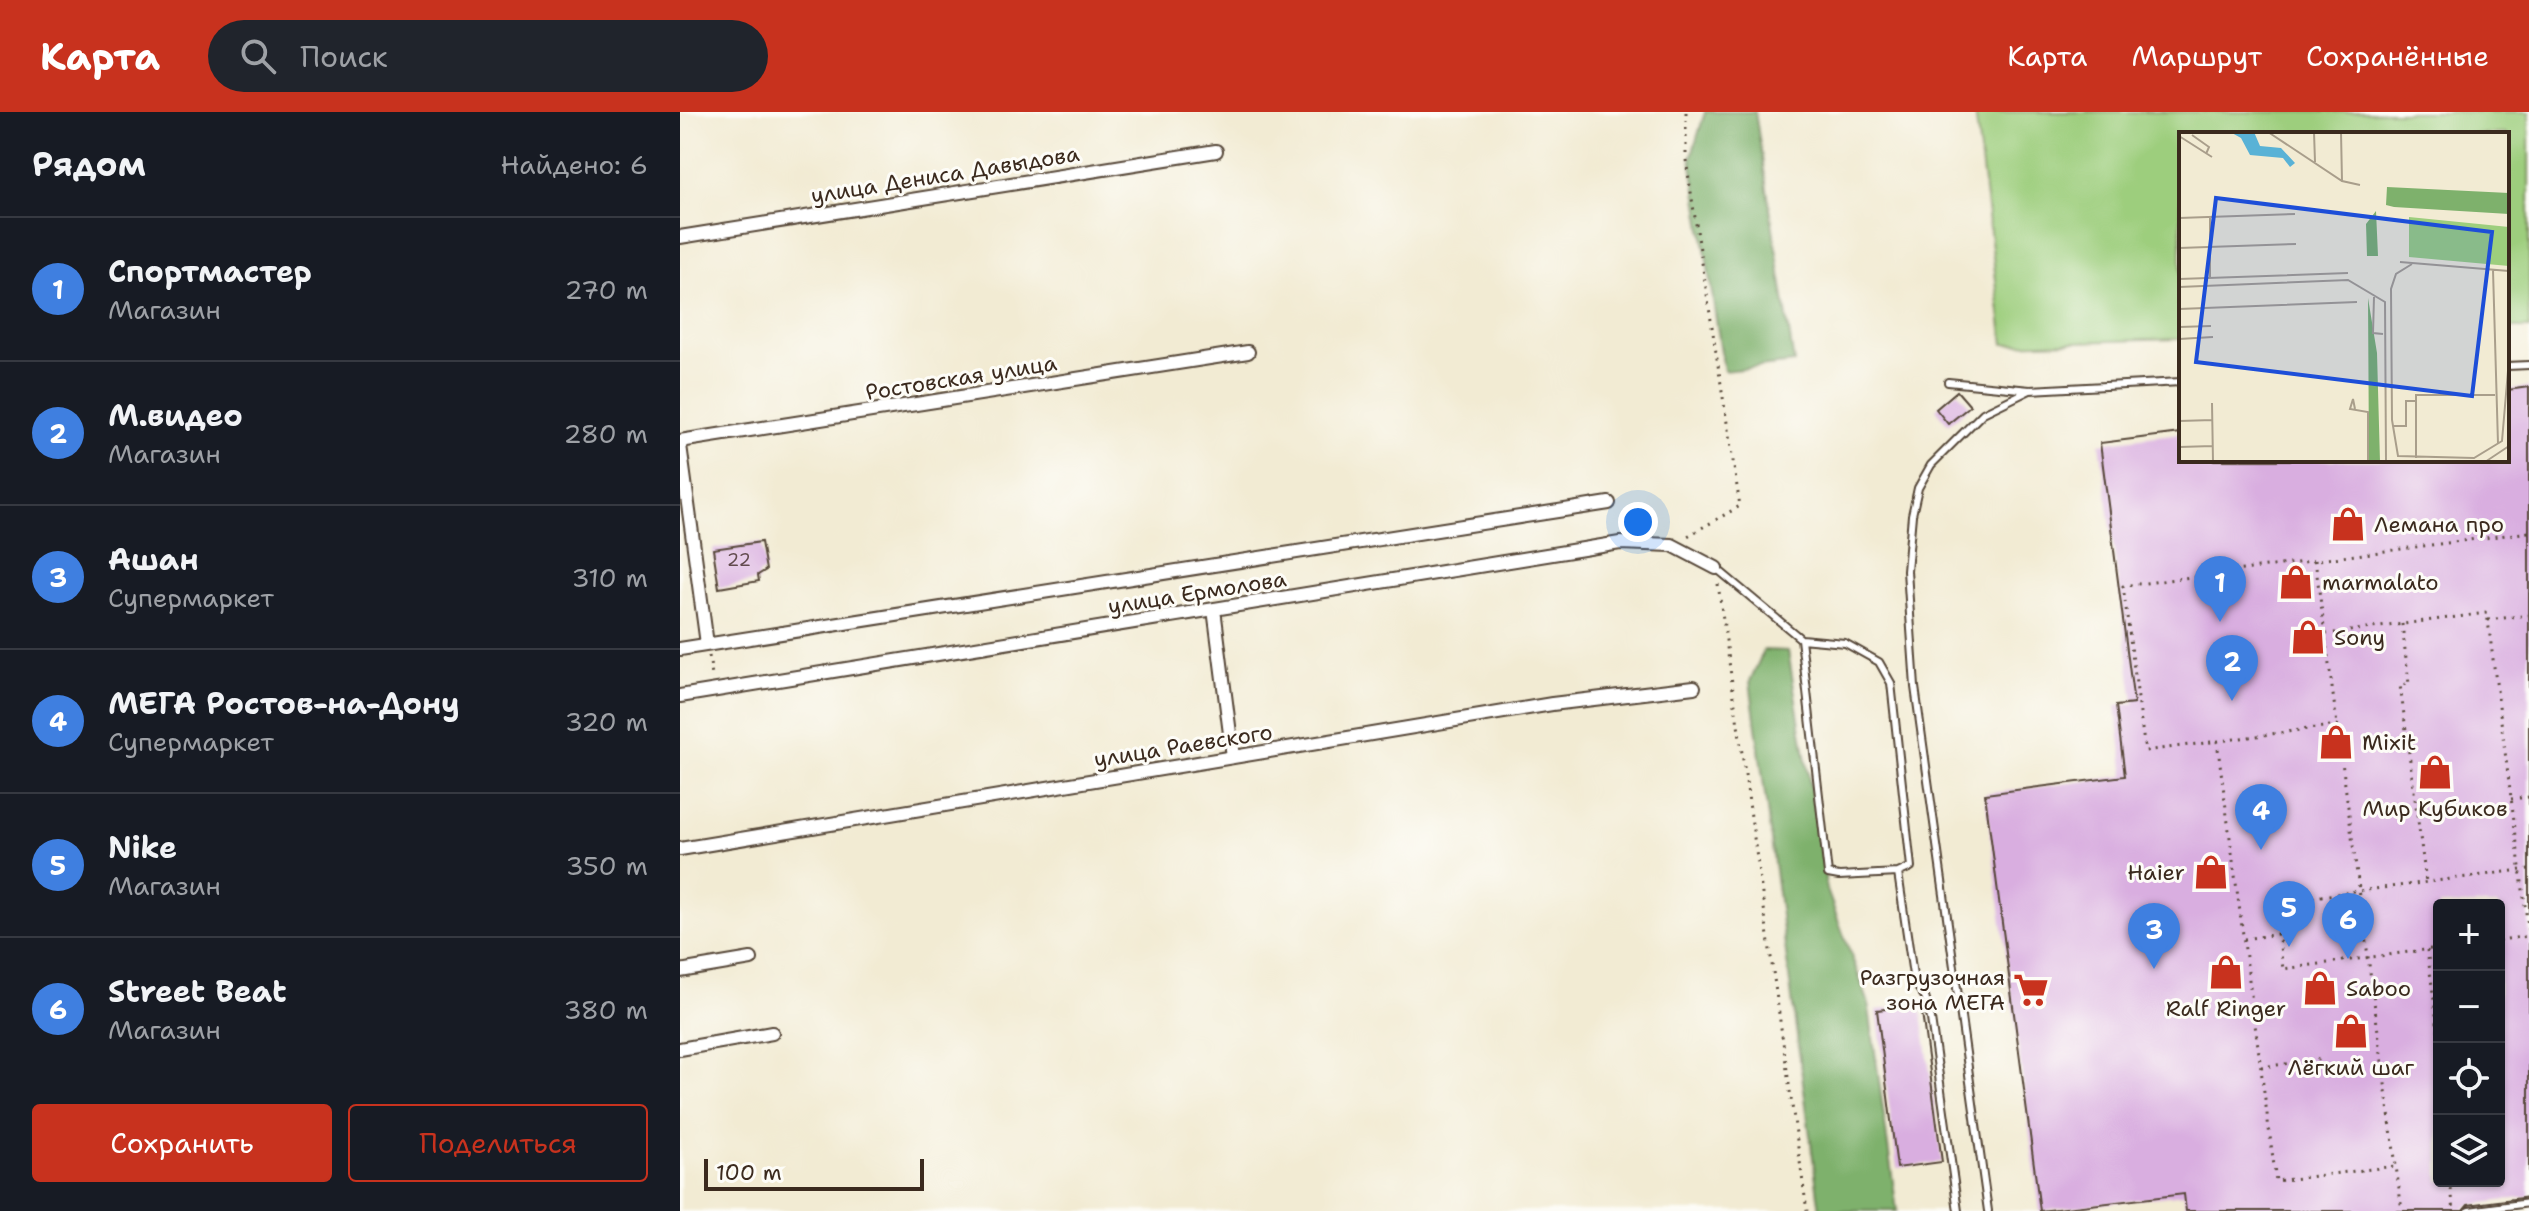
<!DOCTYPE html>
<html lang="ru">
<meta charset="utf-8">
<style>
body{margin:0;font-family:"Shantell Sans",sans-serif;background:#20242c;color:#f1f3f6}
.controls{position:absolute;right:24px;bottom:24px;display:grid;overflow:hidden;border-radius:8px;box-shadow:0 2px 6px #0004}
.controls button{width:72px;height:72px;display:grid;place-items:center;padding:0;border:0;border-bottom:2px solid #363941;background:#171b24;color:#f1f3f6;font:40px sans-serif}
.scale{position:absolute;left:24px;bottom:20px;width:220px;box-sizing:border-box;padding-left:8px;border:4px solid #3b2a1e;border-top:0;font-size:22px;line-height:28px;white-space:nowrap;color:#3b2a1e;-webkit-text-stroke:6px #fdfcf7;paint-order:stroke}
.you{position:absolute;left:958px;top:410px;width:28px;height:28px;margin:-20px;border:6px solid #fff;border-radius:50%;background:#1a73e8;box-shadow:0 0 0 12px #1a73e833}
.badge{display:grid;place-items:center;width:52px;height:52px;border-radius:50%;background:#c8321e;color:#fff;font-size:26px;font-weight:700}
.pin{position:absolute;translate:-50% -66px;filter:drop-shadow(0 2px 4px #0008)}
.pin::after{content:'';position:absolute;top:42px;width:28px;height:24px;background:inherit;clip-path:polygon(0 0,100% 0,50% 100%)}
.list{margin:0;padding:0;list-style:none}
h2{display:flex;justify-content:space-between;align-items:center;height:104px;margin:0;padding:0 32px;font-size:34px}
h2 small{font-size:26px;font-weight:400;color:#9ea1a6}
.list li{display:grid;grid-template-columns:52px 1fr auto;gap:24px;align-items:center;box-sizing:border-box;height:144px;padding:0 32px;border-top:2px solid #363941}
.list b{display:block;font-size:30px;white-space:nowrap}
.list p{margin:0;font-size:26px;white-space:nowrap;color:#9ea1a6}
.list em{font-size:26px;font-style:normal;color:#9ea1a6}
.actions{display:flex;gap:16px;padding:24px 32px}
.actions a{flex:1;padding:18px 0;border:2px solid #c8321e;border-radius:8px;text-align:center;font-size:28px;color:#c8321e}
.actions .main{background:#c8321e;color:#fff}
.icon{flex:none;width:44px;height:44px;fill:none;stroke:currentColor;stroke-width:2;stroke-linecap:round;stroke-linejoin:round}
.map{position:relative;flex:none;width:1849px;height:1099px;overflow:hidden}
header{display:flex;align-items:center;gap:48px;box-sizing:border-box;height:112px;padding:0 40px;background:#c8321e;color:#fff}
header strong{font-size:38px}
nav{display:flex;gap:44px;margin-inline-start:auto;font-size:28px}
.search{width:560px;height:72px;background:#20242c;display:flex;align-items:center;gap:20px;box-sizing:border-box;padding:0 28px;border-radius:44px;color:#9ea1a6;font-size:30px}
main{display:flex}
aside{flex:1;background:#171b24}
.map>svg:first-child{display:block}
.green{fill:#9dce7d;stroke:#6c7c4e;stroke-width:2}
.forest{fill:#7eb16c;stroke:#5c6e45;stroke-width:2}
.building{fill:#d9aee0;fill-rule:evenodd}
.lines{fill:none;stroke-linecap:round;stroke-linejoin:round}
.lane-casing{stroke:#564739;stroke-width:10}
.street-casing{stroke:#564739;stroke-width:16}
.path{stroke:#564739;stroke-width:3;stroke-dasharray:2 6;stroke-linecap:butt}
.lane{stroke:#fff;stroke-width:6}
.street{stroke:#fff;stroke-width:12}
.labels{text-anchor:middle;stroke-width:6;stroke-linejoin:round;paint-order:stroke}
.number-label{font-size:18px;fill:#624b4e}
.street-label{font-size:22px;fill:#3b2a1e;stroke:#fdfcf7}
.poi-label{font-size:22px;fill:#3b2a1e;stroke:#fdfcf7;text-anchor:start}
.inset-road{fill:none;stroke:#a99e8b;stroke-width:2}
.view{fill:#1d4ed8;fill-opacity:0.15;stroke:#1d4ed8;stroke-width:4}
.inset-edge{fill:none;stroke:#3b2a1e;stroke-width:4}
</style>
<header>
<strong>Карта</strong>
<div class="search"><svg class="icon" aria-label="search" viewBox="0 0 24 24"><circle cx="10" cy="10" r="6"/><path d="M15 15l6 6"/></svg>Поиск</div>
<nav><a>Карта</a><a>Маршрут</a><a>Сохранённые</a></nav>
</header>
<main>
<aside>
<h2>Рядом<small>Найдено: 6</small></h2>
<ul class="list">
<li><span class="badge" style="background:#3f7fe0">1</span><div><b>Спортмастер</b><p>Магазин</p></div><em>270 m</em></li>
<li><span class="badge" style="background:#3f7fe0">2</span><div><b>М.видео</b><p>Магазин</p></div><em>280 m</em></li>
<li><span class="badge" style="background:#3f7fe0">3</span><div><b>Ашан</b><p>Супермаркет</p></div><em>310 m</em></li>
<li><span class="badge" style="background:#3f7fe0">4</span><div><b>МЕГА Ростов-на-Дону</b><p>Супермаркет</p></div><em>320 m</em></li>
<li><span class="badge" style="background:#3f7fe0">5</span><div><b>Nike</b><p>Магазин</p></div><em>350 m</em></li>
<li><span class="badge" style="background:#3f7fe0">6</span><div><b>Street Beat</b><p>Магазин</p></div><em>380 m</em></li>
</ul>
<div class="actions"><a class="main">Сохранить</a><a>Поделиться</a></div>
</aside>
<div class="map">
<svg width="1849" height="1099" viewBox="0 0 1849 1099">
<rect width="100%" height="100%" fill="#fdfcf7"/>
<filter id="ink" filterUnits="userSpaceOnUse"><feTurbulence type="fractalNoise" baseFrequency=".0125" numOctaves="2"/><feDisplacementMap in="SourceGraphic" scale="16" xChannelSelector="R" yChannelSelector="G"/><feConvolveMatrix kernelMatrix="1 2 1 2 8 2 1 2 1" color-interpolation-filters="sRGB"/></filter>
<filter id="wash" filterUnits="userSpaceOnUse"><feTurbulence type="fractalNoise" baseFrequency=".006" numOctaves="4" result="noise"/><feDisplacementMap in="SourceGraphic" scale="32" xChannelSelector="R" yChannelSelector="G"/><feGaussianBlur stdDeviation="1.8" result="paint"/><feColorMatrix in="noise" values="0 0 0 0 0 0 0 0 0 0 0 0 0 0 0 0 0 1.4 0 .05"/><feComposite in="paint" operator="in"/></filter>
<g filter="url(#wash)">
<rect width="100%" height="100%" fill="#f2ebd3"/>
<path class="green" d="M1295 0H1849V216H1827V22H1501V227L1324 232Z"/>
<path class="forest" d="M1025 0H1075L1114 251 1044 259 1011 46Z
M1084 538 1108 539 1147 778 1188 889 1217 1099H1140L1070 569Z"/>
<g id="blocks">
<path class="building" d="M1849 275V1085L1788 1093 1783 1099H1506L1504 1082 1360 1099 1305 682 1445 664 1436 594 1454 592 1420 331 1501 321V348H1827V278ZM1759 793H1819V1069H1759Z
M1277 279 1290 294 1268 312 1256 297Z
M81 430 86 458 78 463 79 469 39 476 33 437Z
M1241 893 1262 1050 1217 1056 1197 898Z"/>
</g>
</g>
<g filter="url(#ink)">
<use href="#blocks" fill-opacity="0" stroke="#564739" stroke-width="2"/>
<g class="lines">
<g class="lane-casing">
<path id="lane" d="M1827 254 1849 253
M1268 270 1350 278 1501 270
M1036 456 1121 527 1165 531 1199 550 1211 571 1231 755 1218 761 1234 870 1245 885 1251 907 1278 1099
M1121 527 1148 762 1159 764 1218 761
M1308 1099 1235 575 1227 459 1232 403 1238 376 1251 353 1303 301 1350 278
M1789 1099 1849 1091"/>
</g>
<g class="street-casing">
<path id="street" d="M0 125 536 39
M0 329 568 240
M0 333 27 532
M534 497 553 645
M0 537 929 391
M0 584 940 431 992 433 1036 456
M0 737 872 592 1014 575
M0 859 71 847
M0 937 92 921"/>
</g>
<path class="path" d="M1006 0V48L1060 394 1006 425
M1635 448 1722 1099
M1038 472 1127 1099
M1808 508 1849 503
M1722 512 1729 572 1720 573 1746 770
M1646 522 1807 501 1849 824
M29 544 32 564
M1658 613 1465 639 1443 474 1849 420
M1537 629 1596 1069 1716 1054
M1831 687 1849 685
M1564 827 1598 822
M1819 828 1849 824
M1759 836 1603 857 1594 790 1849 757
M1747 838 1759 924
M1581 955 1642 947
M1770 1069 1774 1099"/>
<use href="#lane" class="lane"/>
<use href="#street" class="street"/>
</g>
</g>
<defs>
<g id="shop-bare" transform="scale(2.76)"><path d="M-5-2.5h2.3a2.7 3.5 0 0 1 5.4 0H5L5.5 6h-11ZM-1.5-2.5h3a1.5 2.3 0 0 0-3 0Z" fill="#c8321e" stroke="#fdfcf7" stroke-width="2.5" paint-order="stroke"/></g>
<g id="supermarket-bare" transform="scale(2.76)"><path d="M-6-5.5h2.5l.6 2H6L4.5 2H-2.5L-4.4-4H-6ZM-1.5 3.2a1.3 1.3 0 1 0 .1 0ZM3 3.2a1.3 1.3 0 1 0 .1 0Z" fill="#c8321e" stroke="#fdfcf7" stroke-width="2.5" paint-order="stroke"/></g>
</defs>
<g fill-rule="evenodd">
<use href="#shop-bare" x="1668" y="412"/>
<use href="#shop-bare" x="1616" y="470"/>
<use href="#shop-bare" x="1628" y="525"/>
<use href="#shop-bare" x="1656" y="630"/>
<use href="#shop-bare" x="1755" y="660"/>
<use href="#shop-bare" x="1531" y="760"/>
<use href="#shop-bare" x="1546" y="860"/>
<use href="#shop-bare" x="1640" y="876"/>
<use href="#supermarket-bare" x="1351" y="878"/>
<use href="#shop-bare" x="1671" y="919"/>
</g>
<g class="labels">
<g class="number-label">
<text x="59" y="454">22</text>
</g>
<g class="street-label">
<text transform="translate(265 62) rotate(-9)" y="8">улица Дениса Давыдова</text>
<text transform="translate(281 265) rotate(-9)" y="8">Ростовская улица</text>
<text transform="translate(517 480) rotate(-9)" y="8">улица Ермолова</text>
<text transform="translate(503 633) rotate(-9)" y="8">улица Раевского</text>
</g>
<g class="poi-label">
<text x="1694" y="420">Лемана про</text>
<text x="1642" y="478">marmalato</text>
<text x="1654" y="533">Sony</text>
<text x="1682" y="638">Mixit</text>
<text x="1755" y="704" text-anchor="middle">Мир Кубиков</text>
<text x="1505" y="768" text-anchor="end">Haier</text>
<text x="1325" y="873" text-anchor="end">Разгрузочная<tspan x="1325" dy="25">зона МЕГА</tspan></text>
<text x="1666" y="884">Saboo</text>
<text x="1546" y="904" text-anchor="middle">Ralf Ringer</text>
<text x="1671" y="963" text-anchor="middle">Лёгкий шаг</text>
</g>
</g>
<g transform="translate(1499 20)">
<rect width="330" height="330" fill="#f2ebd3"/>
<path d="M230 85 330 95V134L230 125Z" fill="#9dce7d"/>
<path d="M208 55 330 61V82L215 75 207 73ZM197 79 199 124H188L187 92ZM189 166 198 221 201 330H190Z" fill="#7eb16c"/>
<path d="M75 0 81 14 102 16 116 31 111 35 104 26 71 23 62 6 53 1Z" fill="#59b2d6"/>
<path class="inset-road" d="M89 0 163 49 181 53M135 0 136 30M162 0 163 49M13 3 30 15 27 22M0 4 33 25M31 85V146M0 86 116 82M0 116 117 112M221 130 330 139M233 132 217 142 212 157 213 288 219 324 295 326 323 309 330 227M314 138 319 312M0 147 169 141M0 155 169 148 206 170 207 330M195 165 194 201 204 202M0 177 178 170M0 195 32 194M0 207 34 205M33 271 34 330M176 277 174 267 171 277 189 280V330M0 289 34 288M214 294H227V269H237M0 315 34 314M237 326V263H316M306 330 330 314"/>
<path class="view" d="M37 66 313 100 293 264 17 230Z"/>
<rect width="330" height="330" class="inset-edge"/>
</g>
</svg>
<div class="controls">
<button>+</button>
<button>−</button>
<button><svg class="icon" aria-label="locate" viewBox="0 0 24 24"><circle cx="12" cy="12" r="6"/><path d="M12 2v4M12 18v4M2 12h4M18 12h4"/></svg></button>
<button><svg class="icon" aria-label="layers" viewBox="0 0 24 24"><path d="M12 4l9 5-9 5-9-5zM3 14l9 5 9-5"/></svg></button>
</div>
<div class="scale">100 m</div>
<div class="you"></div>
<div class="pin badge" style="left:1540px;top:510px;background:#3f7fe0">1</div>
<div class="pin badge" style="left:1552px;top:589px;background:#3f7fe0">2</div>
<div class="pin badge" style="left:1474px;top:857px;background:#3f7fe0">3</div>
<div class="pin badge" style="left:1581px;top:738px;background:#3f7fe0">4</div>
<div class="pin badge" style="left:1609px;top:835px;background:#3f7fe0">5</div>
<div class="pin badge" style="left:1668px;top:847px;background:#3f7fe0">6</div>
</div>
</main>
